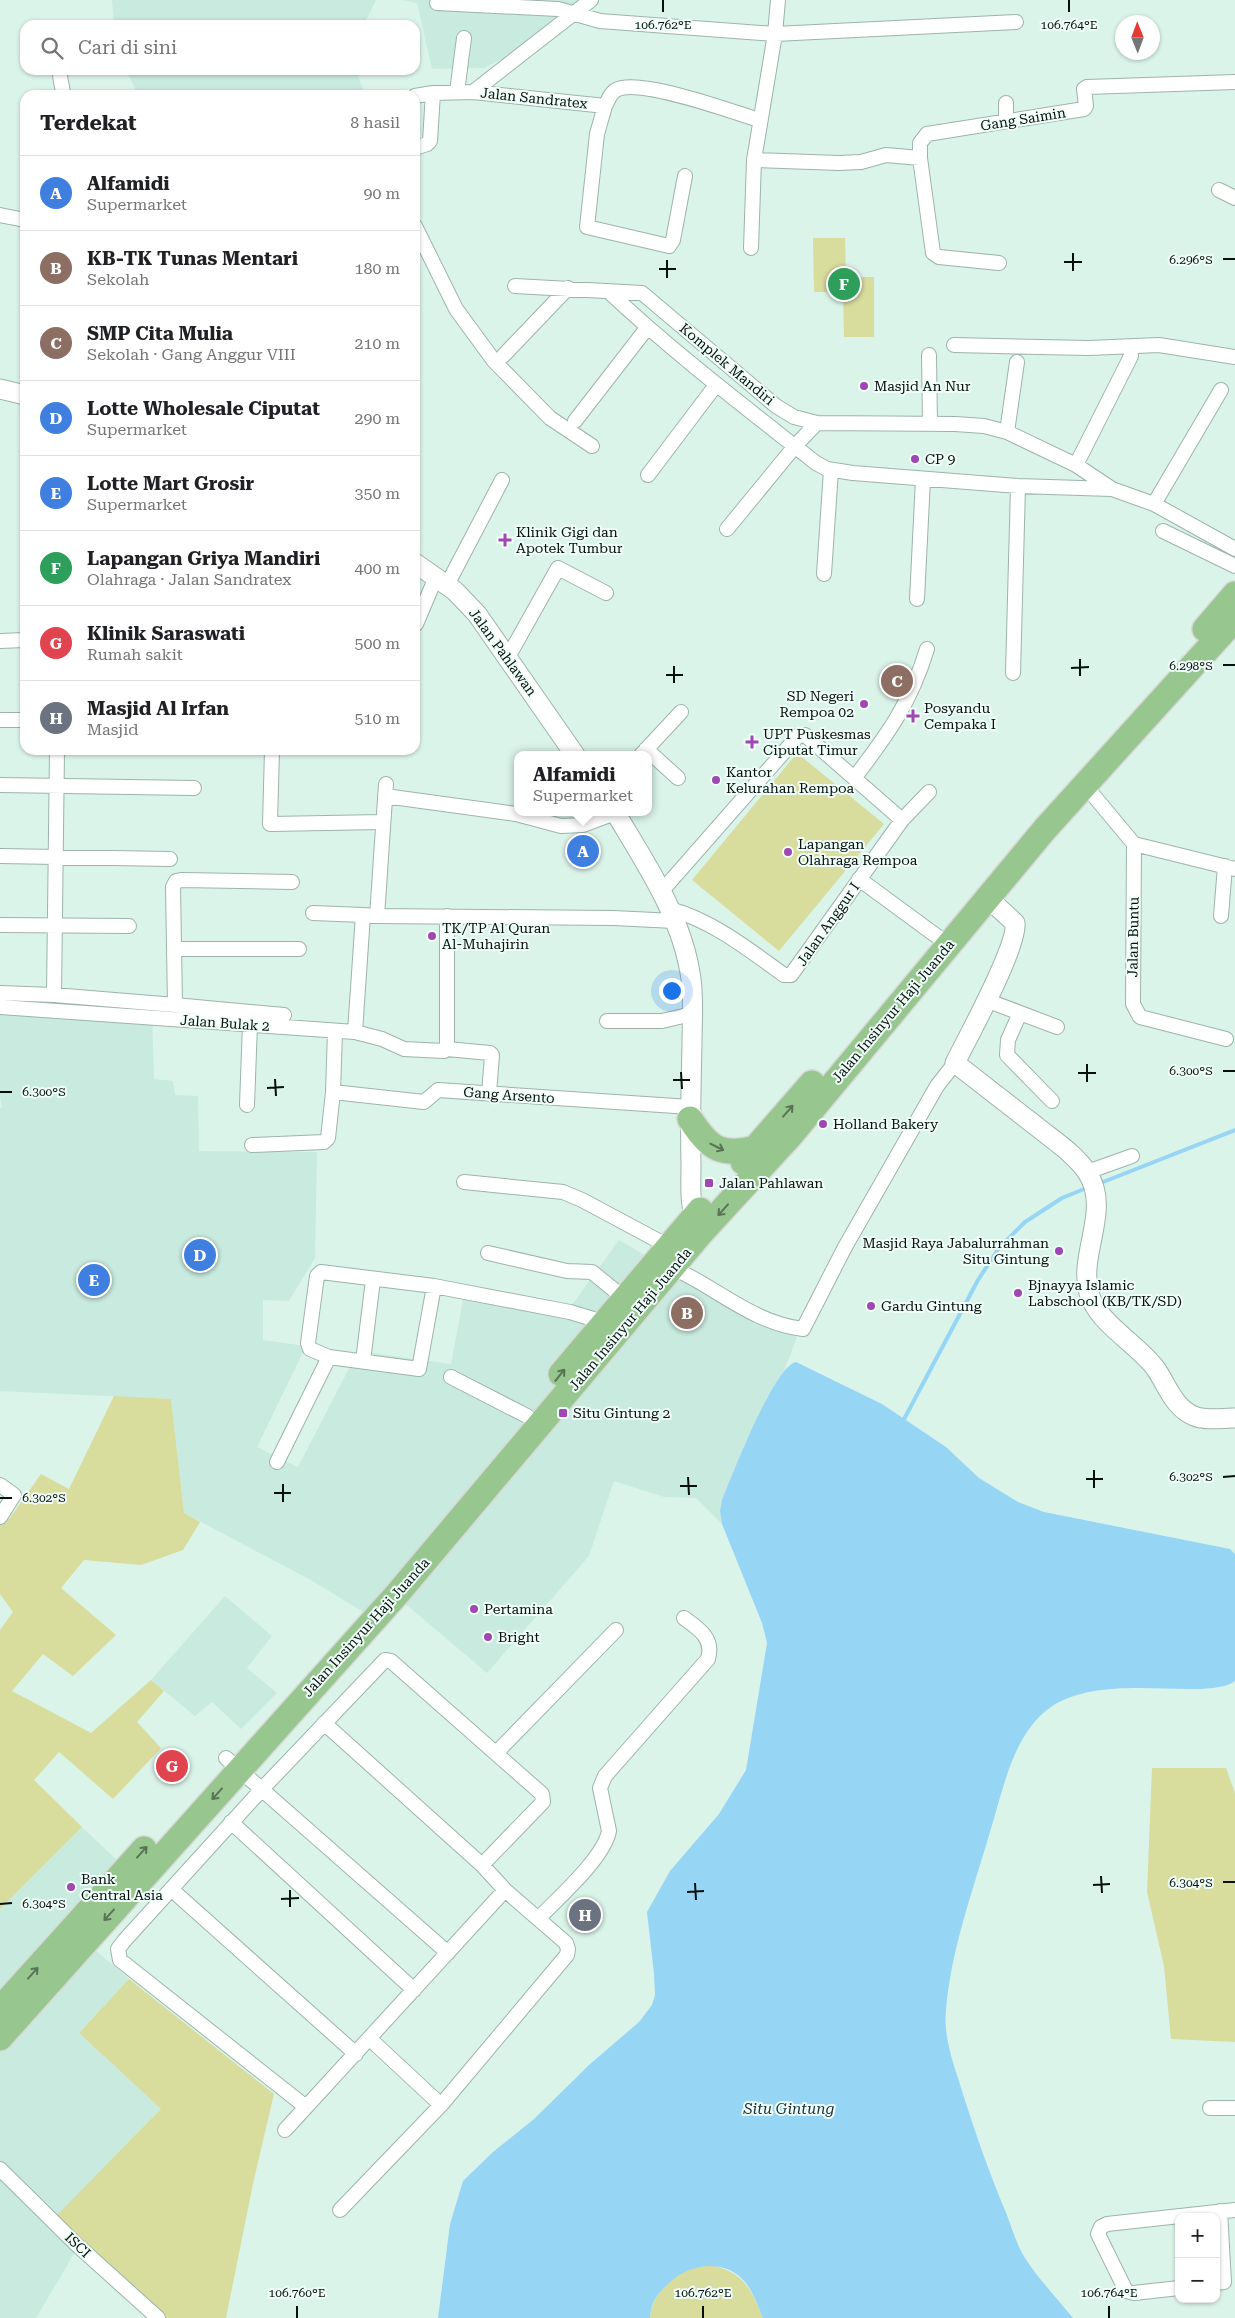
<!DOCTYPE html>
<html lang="id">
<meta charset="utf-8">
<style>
body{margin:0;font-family:"Roboto Serif",serif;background:#f2f2f2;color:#202124}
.controls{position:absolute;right:15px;bottom:15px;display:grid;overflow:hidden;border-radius:10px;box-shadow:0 1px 4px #0004}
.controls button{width:45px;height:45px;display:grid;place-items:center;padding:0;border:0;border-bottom:1px solid #e0e0e0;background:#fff;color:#202124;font:25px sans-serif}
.compass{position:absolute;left:1115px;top:15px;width:45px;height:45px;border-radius:50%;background:#fff;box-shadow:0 1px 4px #0004;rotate:359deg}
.you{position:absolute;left:671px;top:990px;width:18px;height:18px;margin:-12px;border:4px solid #fff;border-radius:50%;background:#1a73e8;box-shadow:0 0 0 8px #1a73e833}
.badge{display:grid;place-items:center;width:32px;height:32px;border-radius:50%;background:#0f766e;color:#fff;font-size:16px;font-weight:700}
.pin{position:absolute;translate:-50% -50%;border:2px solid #fff;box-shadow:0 1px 5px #0006}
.popup{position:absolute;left:514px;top:751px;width:138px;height:65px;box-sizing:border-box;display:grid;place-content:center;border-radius:10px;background:#fff;filter:drop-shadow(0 1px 4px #0005);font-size:16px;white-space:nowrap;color:#757577}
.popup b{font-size:19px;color:#202124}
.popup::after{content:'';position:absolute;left:50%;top:100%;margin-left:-10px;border:10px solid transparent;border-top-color:#fff}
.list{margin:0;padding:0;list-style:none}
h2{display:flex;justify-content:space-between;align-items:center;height:65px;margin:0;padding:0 20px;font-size:21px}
h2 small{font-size:16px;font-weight:400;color:#757577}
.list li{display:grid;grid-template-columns:32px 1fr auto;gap:15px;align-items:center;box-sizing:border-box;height:75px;padding:0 20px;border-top:1px solid #e0e0e0}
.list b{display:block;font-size:19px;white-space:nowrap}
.list p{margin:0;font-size:16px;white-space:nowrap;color:#757577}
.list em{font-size:16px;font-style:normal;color:#757577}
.icon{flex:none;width:28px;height:28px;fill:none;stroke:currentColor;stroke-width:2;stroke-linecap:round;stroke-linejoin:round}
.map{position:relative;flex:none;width:1235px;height:2318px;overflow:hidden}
.search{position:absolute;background:#fff;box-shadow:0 1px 4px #0004;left:20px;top:20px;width:400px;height:55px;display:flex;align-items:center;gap:12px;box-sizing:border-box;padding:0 18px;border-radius:15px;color:#757577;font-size:19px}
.panel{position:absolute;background:#fff;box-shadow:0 1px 4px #0004;left:20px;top:90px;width:400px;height:665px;border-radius:15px}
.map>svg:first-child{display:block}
.built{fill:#c9eade}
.green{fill:#d8dc9c}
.water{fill:#97d5f5}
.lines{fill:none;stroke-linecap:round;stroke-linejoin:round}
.stream{stroke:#97d5f5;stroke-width:4}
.street-casing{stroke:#9cb4ab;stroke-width:16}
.secondary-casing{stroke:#9cb4ab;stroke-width:21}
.highway-casing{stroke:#d7d9d8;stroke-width:28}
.street{stroke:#fff;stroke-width:14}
.secondary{stroke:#fff;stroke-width:19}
.highway{stroke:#97c68f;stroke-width:25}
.oneway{stroke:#577454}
.ticks{fill:none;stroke:#08100d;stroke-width:2}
.poi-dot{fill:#a047b3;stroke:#effef9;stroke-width:2}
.labels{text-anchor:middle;stroke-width:4;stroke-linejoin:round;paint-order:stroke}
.street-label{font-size:14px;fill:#08100d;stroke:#effef9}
.poi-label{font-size:14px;fill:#08100d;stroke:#effef9;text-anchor:start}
.water-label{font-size:15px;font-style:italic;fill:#192d37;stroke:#effef9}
.ticks-label{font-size:12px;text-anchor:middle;fill:#08100d;stroke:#effef9;stroke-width:4;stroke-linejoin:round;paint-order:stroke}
</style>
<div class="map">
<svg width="1235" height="2318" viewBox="0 0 1235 2318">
<rect width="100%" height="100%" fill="#dbf4ea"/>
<path class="built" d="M112 0H376L364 25H114Z
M401 0H584L541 40 484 68 432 69 417 3Z
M126 70H356L365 95H138Z
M0 1004 152 1009 154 1079 173 1081 175 1095 198 1096 199 1151 317 1152 315 1258 289 1301 263 1300V1340L306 1346 257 1447 298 1467 358 1351 451 1364 465 1289H490L569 1309 619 1240 682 1277 797 1337 784 1371 767 1397 722 1500 720 1511 722 1524 696 1498 664 1497 614 1481 589 1556 487 1673 401 1600 380 1622 309 1579 184 1513 171 1399 0 1391V1108L2 1107 0 1098Z
M225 1596 272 1636 247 1668 277 1693 241 1729 212 1702 195 1716 151 1680Z
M82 1827 143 1885 87 1943 129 1979 79 2033 161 2109 57 2216 81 2242 36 2318H0V1909Z"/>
<path class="green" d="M813 238H845L846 277H874V337H844L843 292H814Z
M797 753 884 824 779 951 692 880Z
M114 1396 171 1399 184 1513 200 1522 183 1550 141 1565 84 1560 61 1588 116 1635 73 1676 43 1654 12 1691 91 1733 151 1680 164 1691 137 1722 161 1748 113 1799 59 1752 34 1780 82 1827 0 1909V1630L13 1612 0 1594V1515L9 1519 41 1474 69 1489Z
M1152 1768H1226L1235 1793V2042L1171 2039 1164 1966 1147 1892Z
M129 1979 274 2094 254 2179 226 2318H165L81 2242 56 2216 161 2109 79 2033Z
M715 2266C745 2274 752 2291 763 2318H650C651 2297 671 2274 691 2268 698 2265 708 2266 715 2266Z"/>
<path class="water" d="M796 1362 882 1404 946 1447 979 1478 1018 1502 1044 1512 1230 1549 1235 1554V1681C1224 1689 1203 1689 1189 1689 1146 1689 1088 1682 1051 1707 1013 1733 1003 1790 990 1832 973 1890 951 1950 946 2010 943 2039 955 2067 963 2094 976 2135 990 2175 1007 2215 1012 2229 1017 2245 1025 2258 1039 2280 1057 2298 1073 2318H763C758 2306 754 2294 746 2283 726 2258 691 2263 670 2282 658 2293 651 2301 650 2318H438L450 2224 463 2181 493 2152 534 2119 589 2065 639 2022 652 2005 655 1995 654 1974 647 1912 670 1871 719 1814 746 1770 767 1643 762 1623 722 1524 720 1511 722 1500C732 1476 774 1366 796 1362Z"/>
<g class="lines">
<path class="stream" d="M1098 1184 1235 1130
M902 1423 978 1280 999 1248 1025 1222 1062 1198 1089 1187"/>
<g class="street-casing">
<path id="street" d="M437 3 558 9 600 21 775 34 1016 22
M60 70C59 79 63 86 63 95
M457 92 464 38
M473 92 591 0
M415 96 433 93
M1006 103V121
M605 106 597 134 587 227 669 246 673 240 685 176
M415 148 427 144 430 141 433 93 473 92 605 106C608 101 610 93 616 90 638 77 733 112 759 120
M920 158 933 253 939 257 999 263
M754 160 839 163 861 162 886 155 920 158V143L927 134 1084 109 1086 106 1084 89 1087 87 1235 82
M1219 190 1235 198
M0 215 25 220
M415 226 456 309 494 361 550 418 592 446
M751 248 754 160 775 34 778 0
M515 286 642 293 776 406 794 417 817 423 955 424 984 426 1007 432 1076 465 1112 489 1154 504 1235 549
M608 291C674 353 745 407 816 463L827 469 853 473 1018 486 1112 489
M954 345 1089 348 1159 345 1235 357
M929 355 930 424
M503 356 568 288
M575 421 647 328
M1007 432 1017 362
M1076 465 1131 356
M648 475 716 385
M1154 504 1221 390
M727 529 795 446 817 423
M1163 531 1235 566
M824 574 831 470
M447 585 502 480
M917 599 923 479
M416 624 436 577
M0 641 25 640
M508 657 558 568 606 593
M1013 673 1018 486
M0 720H25
M646 749 678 778
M272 750 270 824 382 822
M641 755 681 712
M855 777C888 734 911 702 927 649
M386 784 377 916 613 918 675 921
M1084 784 1134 844 1133 1004 1140 1017 1226 1039
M0 785 194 788
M385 796 516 814 561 826 583 825 615 813
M1134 844 1235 869
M0 856 170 859
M859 879 938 937
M661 892 798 736 805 735 902 820
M670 909C713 921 748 949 784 975H791L902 820 929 792
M313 913 363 915
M447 916V1049
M1221 916 1225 866
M0 925 129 926
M175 949H299
M0 993 54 995 175 1005
M54 995 57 750
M986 1000 1057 1027
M0 1007 355 1032 382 1039 404 1049 444 1051 447 1049 490 1053 492 1055 489 1094
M1020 1013 1008 1040 1007 1055 1052 1101
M284 1015 175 1005 173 887 176 881 181 880 292 882
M607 1021H662L692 1014
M355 1032 363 915 377 916
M333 1092 424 1102 438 1090 690 1107
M247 1105 250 1024
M252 1145 324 1142 328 1138 333 1092 335 1032
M1087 1172 1132 1156
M464 1182 563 1192 582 1200 668 1246
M488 1253 567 1271 592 1272 624 1298
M673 1268C717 1288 753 1323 803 1329L845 1247 937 1086 955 1063
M321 1272 434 1286 419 1369 329 1357 310 1349 308 1343 317 1276Z
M434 1286 570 1312 603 1322
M363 1361 373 1280
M451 1377 527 1416
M277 1462 329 1357
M0 1485 14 1495 0 1517
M324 1723 482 1865 505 1890 566 1943 568 1949 567 1955 441 2105 340 2210
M496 1753 616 1630
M226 1758 448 1953
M231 1822 414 1990
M171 1889 356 2054
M539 1918C558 1898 604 1858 609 1831L600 1788 605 1776 708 1659C714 1638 699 1629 684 1618
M370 2039 441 2105
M306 2107 120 1960 118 1949 124 1941 262 1789 385 1660 391 1661 542 1794 543 1802 482 1865
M1210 2108H1235
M285 2130 505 1890
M0 2169 76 2244 158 2318
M1216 2283 1224 2282 1220 2211
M1179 2288 1134 2293 1126 2291 1098 2234 1101 2227 1107 2224 1235 2210"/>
</g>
<g class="secondary-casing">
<path id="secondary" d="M0 389 25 395
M415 563 455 591 477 614 575 755
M615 812C646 864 683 918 691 979 694 1000 692 1023 692 1044 691 1084 690 1124 691 1165 691 1184 689 1206 697 1224
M987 897 1015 923C1018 946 968 1037 955 1063 982 1084 1009 1105 1036 1126 1053 1140 1074 1153 1087 1172 1112 1210 1078 1253 1089 1293 1097 1323 1138 1344 1156 1369 1167 1385 1174 1408 1194 1416 1206 1421 1222 1418 1235 1418"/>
</g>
<g class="highway-casing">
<path id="highway" d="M1205 629 1235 594
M690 1119C709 1148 720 1157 756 1148
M743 1162 812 1083
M561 1374 700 1210
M0 2009 144 1849
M0 2038 398 1593 701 1233 791 1135 1045 829 1235 619"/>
</g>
<use href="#street" class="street"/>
<use href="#secondary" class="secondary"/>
<use href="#highway" class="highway"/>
</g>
<defs><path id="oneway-shaft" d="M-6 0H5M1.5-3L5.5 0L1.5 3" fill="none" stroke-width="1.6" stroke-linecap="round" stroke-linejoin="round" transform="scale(1.25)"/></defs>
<g class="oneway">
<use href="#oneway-shaft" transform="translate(788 1111) rotate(-49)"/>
<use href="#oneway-shaft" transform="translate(717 1147) rotate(26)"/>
<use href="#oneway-shaft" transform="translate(723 1210) rotate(132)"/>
<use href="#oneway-shaft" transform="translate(560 1375) rotate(-51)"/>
<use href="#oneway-shaft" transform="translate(217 1794) rotate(132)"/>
<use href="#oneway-shaft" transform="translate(142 1852) rotate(-48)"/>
<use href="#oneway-shaft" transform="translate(109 1915) rotate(132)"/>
<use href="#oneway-shaft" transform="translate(33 1973) rotate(-48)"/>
</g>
<path class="ticks" d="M663 0V12M1069 0V12M1073 253V271M1223 259H1235M667 260V278M1064 262H1082M659 269H676M1080 659V676M1223 665H1235M674 666V683M1071 668 1089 667M666 675H683M1087 1064V1082M1223 1071H1235M681 1072 682 1089M1078 1073H1096M275 1079 276 1096M673 1080H690M267 1088 284 1087M0 1092H12M1094 1470V1488M688 1477 689 1495M1223 1477 1235 1476M1086 1479H1103M283 1484V1502M680 1486H697M274 1493H291M0 1498H12M1101 1876 1102 1893M1223 1882H1235M695 1883 696 1900M1093 1885 1110 1884M290 1890V1907M687 1892 704 1891M281 1899 299 1898M0 1904 12 1903M297 2306V2318M703 2306V2318M1109 2306V2318"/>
<g class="poi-dot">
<circle cx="864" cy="386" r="5"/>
<circle cx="915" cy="459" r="5"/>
<path d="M502.5 532.5h5v5h5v5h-5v5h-5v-5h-5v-5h5z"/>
<circle cx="864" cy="704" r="5"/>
<path d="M910.5 708.5h5v5h5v5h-5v5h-5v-5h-5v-5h5z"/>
<path d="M749.5 734.5h5v5h5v5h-5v5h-5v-5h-5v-5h5z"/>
<circle cx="716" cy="780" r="5"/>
<circle cx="788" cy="852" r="5"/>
<circle cx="432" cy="936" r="5"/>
<circle cx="823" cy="1124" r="5"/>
<rect x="704" y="1178" width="10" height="10" rx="2.5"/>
<circle cx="1059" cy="1251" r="5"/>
<circle cx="1018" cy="1293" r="5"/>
<circle cx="871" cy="1306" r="5"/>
<rect x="558" y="1408" width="10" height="10" rx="2.5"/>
<circle cx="474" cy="1609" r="5"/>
<circle cx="488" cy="1637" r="5"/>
<circle cx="71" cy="1887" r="5"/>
</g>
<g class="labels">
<g class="street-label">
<text transform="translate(534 98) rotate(6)" y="5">Jalan Sandratex</text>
<text transform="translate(1023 119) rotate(-9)" y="5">Gang Saimin</text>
<text transform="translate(727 364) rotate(40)" y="5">Komplek Mandiri</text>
<text transform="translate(503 652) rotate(54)" y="5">Jalan Pahlawan</text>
<text transform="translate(828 924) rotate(-55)" y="5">Jalan Anggur I</text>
<text transform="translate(1133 937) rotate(-89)" y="5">Jalan Buntu</text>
<text transform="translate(893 1011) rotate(-50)" y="5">Jalan Insinyur Haji Juanda</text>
<text transform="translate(225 1023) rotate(4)" y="5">Jalan Bulak 2</text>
<text transform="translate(509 1095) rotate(4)" y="5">Gang Arsento</text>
<text transform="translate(630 1319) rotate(-50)" y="5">Jalan Insinyur Haji Juanda</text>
<text transform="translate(366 1627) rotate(-48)" y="5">Jalan Insinyur Haji Juanda</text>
<text transform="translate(78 2245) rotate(44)" y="5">ISCI</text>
</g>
<g class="poi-label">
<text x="874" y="391">Masjid An Nur</text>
<text x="925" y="464">CP 9</text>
<text x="516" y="537">Klinik Gigi dan<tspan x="516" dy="16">Apotek Tumbur</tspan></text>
<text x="854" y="701" text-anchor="end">SD Negeri<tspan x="854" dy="16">Rempoa 02</tspan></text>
<text x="924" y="713">Posyandu<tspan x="924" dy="16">Cempaka I</tspan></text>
<text x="763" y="739">UPT Puskesmas<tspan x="763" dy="16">Ciputat Timur</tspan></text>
<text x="726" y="777">Kantor<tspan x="726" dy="16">Kelurahan Rempoa</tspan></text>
<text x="798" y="849">Lapangan<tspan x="798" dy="16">Olahraga Rempoa</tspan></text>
<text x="442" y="933">TK/TP Al Quran<tspan x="442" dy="16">Al-Muhajirin</tspan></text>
<text x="833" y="1129">Holland Bakery</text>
<text x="719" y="1188">Jalan Pahlawan</text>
<text x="1049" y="1248" text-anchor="end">Masjid Raya Jabalurrahman<tspan x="1049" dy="16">Situ Gintung</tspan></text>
<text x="1028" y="1290">Bjnayya Islamic<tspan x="1028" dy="16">Labschool (KB/TK/SD)</tspan></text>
<text x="881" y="1311">Gardu Gintung</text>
<text x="573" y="1418">Situ Gintung 2</text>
<text x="484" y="1614">Pertamina</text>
<text x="498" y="1642">Bright</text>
<text x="81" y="1884">Bank<tspan x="81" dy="16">Central Asia</tspan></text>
</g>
<g class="water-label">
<text x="789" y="2114">Situ Gintung</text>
</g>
</g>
<g class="ticks-label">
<text x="663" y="29">106.762°E</text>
<text x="1069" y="29">106.764°E</text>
<text x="1191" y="264">6.296°S</text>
<text x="1191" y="670">6.298°S</text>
<text x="1191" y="1075">6.300°S</text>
<text x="44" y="1096">6.300°S</text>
<text x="1191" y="1481">6.302°S</text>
<text x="44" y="1502">6.302°S</text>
<text x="1191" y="1887">6.304°S</text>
<text x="44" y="1908">6.304°S</text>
<text x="297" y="2297">106.760°E</text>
<text x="703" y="2297">106.762°E</text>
<text x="1109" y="2297">106.764°E</text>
</g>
</svg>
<div class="controls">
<button>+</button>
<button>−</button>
</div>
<svg class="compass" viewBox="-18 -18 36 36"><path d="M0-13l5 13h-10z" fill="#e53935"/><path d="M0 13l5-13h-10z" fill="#757577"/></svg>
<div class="you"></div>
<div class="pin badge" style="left:583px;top:851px;background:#3f7fe0">A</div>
<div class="popup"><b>Alfamidi</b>Supermarket</div>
<div class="pin badge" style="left:687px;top:1313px;background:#8d6e63">B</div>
<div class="pin badge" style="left:897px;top:681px;background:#8d6e63">C</div>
<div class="pin badge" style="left:200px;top:1255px;background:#3f7fe0">D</div>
<div class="pin badge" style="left:94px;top:1280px;background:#3f7fe0">E</div>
<div class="pin badge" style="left:844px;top:284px;background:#2e9e5b">F</div>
<div class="pin badge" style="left:172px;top:1766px;background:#e0444e">G</div>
<div class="pin badge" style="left:585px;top:1915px;background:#6b7280">H</div>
<div class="search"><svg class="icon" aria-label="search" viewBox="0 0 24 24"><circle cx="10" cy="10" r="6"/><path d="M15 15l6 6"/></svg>Cari di sini</div>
<section class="panel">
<h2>Terdekat<small>8 hasil</small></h2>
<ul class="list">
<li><span class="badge" style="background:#3f7fe0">A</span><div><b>Alfamidi</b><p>Supermarket</p></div><em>90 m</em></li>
<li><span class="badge" style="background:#8d6e63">B</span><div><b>KB-TK Tunas Mentari</b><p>Sekolah</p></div><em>180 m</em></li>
<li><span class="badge" style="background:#8d6e63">C</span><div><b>SMP Cita Mulia</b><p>Sekolah · Gang Anggur VIII</p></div><em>210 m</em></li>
<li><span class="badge" style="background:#3f7fe0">D</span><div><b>Lotte Wholesale Ciputat</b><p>Supermarket</p></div><em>290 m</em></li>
<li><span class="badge" style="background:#3f7fe0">E</span><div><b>Lotte Mart Grosir</b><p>Supermarket</p></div><em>350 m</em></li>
<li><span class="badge" style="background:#2e9e5b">F</span><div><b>Lapangan Griya Mandiri</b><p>Olahraga · Jalan Sandratex</p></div><em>400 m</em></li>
<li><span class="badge" style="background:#e0444e">G</span><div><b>Klinik Saraswati</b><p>Rumah sakit</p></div><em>500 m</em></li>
<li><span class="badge" style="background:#6b7280">H</span><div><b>Masjid Al Irfan</b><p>Masjid</p></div><em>510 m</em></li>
</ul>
</section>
</div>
